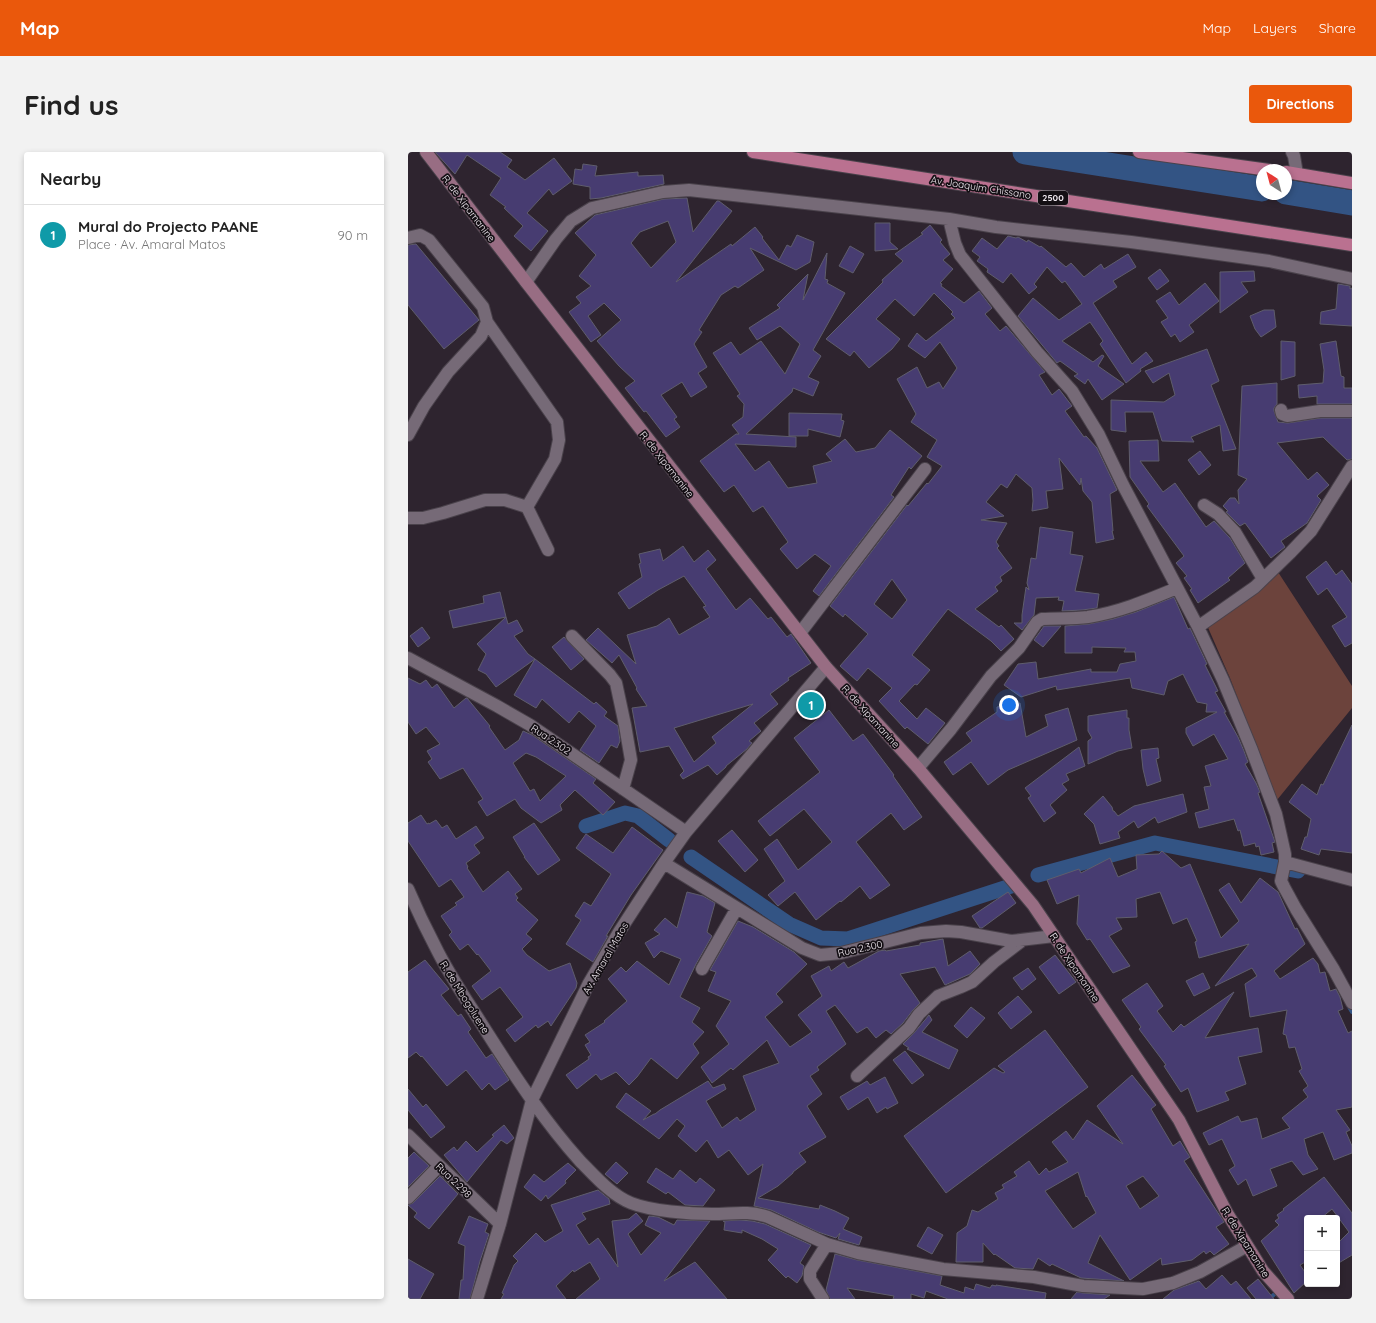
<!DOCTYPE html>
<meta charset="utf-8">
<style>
body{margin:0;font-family:Quicksand,sans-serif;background:#f2f2f2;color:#222}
.controls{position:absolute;right:12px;bottom:12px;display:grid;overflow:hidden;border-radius:4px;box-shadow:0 2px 6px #0003}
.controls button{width:36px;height:36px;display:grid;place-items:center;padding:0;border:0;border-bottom:1px solid #e0e0e0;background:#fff;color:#222;font:20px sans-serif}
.compass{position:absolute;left:848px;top:12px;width:36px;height:36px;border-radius:50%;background:#fff;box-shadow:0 2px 6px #0003;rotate:324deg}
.you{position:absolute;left:601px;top:553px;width:14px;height:14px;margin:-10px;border:3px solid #fff;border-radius:50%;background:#1a73e8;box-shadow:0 0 0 6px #1a73e833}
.badge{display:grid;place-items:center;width:26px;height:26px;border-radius:50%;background:#ea580c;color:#fff;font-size:13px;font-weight:700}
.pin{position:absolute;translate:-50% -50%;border:2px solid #fff;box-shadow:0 1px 4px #0006}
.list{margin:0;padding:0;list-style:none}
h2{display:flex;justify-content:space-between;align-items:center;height:52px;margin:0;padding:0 16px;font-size:17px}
h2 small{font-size:13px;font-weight:400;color:#767676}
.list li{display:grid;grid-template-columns:26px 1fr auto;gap:12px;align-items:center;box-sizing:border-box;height:60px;padding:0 16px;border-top:1px solid #e0e0e0}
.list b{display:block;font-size:15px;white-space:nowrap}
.list p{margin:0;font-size:13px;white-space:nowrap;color:#767676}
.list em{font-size:13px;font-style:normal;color:#767676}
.map{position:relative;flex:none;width:944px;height:1147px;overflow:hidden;border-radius:4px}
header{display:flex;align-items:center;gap:24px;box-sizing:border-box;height:56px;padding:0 20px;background:#ea580c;color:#fff}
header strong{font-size:19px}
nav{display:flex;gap:22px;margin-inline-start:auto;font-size:14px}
.intro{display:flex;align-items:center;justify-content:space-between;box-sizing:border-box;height:96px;padding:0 24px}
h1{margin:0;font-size:28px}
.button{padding:10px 18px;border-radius:4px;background:#ea580c;color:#fff;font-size:14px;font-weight:700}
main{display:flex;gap:24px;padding:0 24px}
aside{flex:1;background:#fff;border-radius:4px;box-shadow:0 2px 6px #0003}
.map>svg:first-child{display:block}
.green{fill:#6c433c}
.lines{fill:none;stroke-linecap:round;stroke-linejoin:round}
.stream{stroke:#335484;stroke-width:4}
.canal{stroke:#335484;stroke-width:15}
.river{stroke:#335484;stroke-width:25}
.building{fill:#473c71;stroke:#5f5d6c;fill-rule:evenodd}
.street-casing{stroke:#4a424b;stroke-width:14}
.secondary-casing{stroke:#4a424b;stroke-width:14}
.primary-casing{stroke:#4a424b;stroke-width:14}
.street{stroke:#766a77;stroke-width:12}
.secondary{stroke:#986d83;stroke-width:12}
.primary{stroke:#ba7190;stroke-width:12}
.labels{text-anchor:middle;stroke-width:3.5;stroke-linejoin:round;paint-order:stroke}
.shield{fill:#140f14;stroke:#aea8ae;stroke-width:1}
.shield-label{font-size:9px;font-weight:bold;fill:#f0e9f0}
.street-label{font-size:10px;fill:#f0e9f0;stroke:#140f14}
</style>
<header>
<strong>Map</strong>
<nav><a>Map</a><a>Layers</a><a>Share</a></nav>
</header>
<div class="intro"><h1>Find us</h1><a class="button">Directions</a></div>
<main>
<aside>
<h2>Nearby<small></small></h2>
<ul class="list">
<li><span class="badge" style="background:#0f9aa8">1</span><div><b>Mural do Projecto PAANE</b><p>Place · Av. Amaral Matos</p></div><em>90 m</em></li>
</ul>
</aside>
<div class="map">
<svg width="944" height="1147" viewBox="0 0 944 1147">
<rect width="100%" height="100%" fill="#2e242f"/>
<path class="green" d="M870 420 944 534V556L869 648 822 526 795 464Z"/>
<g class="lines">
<path class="stream" d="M940 853 944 860
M861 1147 870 1139"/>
<path class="canal" d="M178 674 217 661 230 664 261 688
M283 705 381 772 413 786 440 787 606 733
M630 723 747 691 890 719"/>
<path class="river" d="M617 0 854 37
M878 40 944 51"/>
</g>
<path class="building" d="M27 0H92L104 8 99 15 117 28 146 6 164 29 145 43 141 37 119 61 140 79 123 99 106 84 115 74 96 56 98 55 82 43 93 26 59 3 47 22Z
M175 12 189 14 187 24 230 20V24L255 23 256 32 193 46 182 47V35L165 32 167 17 174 18Z
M279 46 285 80 309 49H311L324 59 268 130 323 92 324 94 347 75 355 85 354 86 371 108 379 93 383 95 389 83 406 90 402 110 388 118 342 96 356 118 330 136 327 134 313 143 291 178 294 180 286 192 299 215 290 221 299 235 283 245 274 230 253 243 269 265 266 267 272 275 258 285 238 259 236 260 217 236 227 229 211 214 189 189 213 168 196 151 180 164 193 183 183 190 161 160 173 151 168 145 183 134 171 124 188 103 167 81 187 63 256 47ZM260 69 268 90 243 116 223 91 232 80Z
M467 71H482V90L490 97 467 99Z
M522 73 534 88 532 90 542 102 535 108 545 117 532 131 534 132 533 134 556 151 571 139 584 156 577 162 592 179 598 174 637 220 631 223 644 243 651 237 664 254 657 259 676 285 678 284 689 296 709 338 702 342 705 379H704L706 387 688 391 684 350 675 339 673 326 672 333 651 306 655 337 638 339 640 356 624 359 625 349 624 336 608 322 599 336 593 332 578 350 596 364 573 368 599 371 588 390 591 394 589 396 604 416 592 425 594 429 587 435 590 439 567 457 591 475 593 473 606 487 593 499 583 489 540 457 504 503 522 518 509 533 507 532 491 549 509 567 518 556 537 571 520 592 499 575 497 577 471 549 484 536 460 516 449 529 432 514 460 482 437 462 435 465 422 454 499 353 500 354 519 331 520 332 534 314 519 305 529 288 503 270 508 262 489 227 509 215 519 236 531 230 535 237 549 216 532 190 517 206 500 194 509 181 518 189 547 166 543 162 545 160 526 141 506 164 487 147 468 167 492 187 484 197 461 216 446 199 442 204 418 187 475 130 474 128 495 109 487 102 515 82 513 81ZM484 427 499 448 484 467 466 452Z
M600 84 608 86 610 85 619 90 620 88 632 95 633 94 658 115 663 111 676 125 693 112 696 117 720 102 728 115 705 129 709 135 685 151 724 212 738 200 745 209 732 217 733 219 718 231 692 192 695 189 682 170 654 189 685 210 694 203 696 204 690 214 716 232 694 248 680 227 677 232 666 224 670 222 652 209 649 211 610 164 625 146 651 168 674 152 657 129 654 131 639 115 626 132 629 135 621 142 603 121 595 131 579 120 580 117 569 109 572 105 564 99 574 86 589 97Z
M8 92 71 168 36 197 0 153V93Z
M442 94 456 102 445 121 431 114Z
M419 101 417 127 420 128 419 131 437 141 405 198 413 204 400 225 411 230 405 244 385 236 384 240 338 282 388 285V295L327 292 347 319 361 309 380 336 409 331 405 314 424 309 418 302 437 287 448 300 467 296 482 278 514 304 503 317 501 315 483 343 486 345 411 444 405 439 423 414 407 402 389 417 372 397 380 390 355 354 345 360 326 333 316 340 292 309 328 282H331L324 273 335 265 336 252 329 244 332 242 305 201 323 190 332 203 353 189 377 222 392 192 372 174 349 188 341 176 372 156 369 153 400 122 395 148Z
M752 117 761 129 749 138 740 126Z
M846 119 847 129 833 130 840 140 812 161V120Z
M797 131 811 149 781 173 786 180 772 190 767 182 763 185 753 170 760 166 748 149 762 140 771 153Z
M930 132 942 134V137L944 136V174L912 172 913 160 928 157Z
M856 158H866L868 175 853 185 847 177 842 164Z
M873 189 887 190V224L873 228Z
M928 189 933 224 936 225V236H944V252H909V244L891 246 890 233 915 231 916 218 912 192Z
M799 197 811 229 803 233 828 297 815 299 812 273 783 285 786 290 754 289 745 260H717L718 280 703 278V248L756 250 767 243 761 221 745 231 737 219Z
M869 231V252L866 256V259L870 270 880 271 913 266H944V307L939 308 915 285 869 291 900 328 909 320 921 333 909 344 913 348 899 371 873 389 877 395 863 406 837 371 832 374 818 360 820 359 815 354 822 346H827L831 352 830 338 839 327 830 323 834 234Z
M381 261 434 262 433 268 436 269 432 285 400 277V284H381Z
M750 288 751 309H732L755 340 767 331 798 375 806 369 822 386 837 411 820 426 822 428 790 451 782 438 784 437 776 426 779 424 768 411 776 404 739 354 741 352 722 325 721 289Z
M792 299 803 313 791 323 780 308Z
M632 375 665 380 662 402 675 404 667 439 691 442 689 456 674 458 654 459 656 449 650 448 651 445 628 446 626 463 614 478 606 471H614V463L618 435 621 438 619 431 623 406 628 407Z
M275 394 286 410 300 398 308 408 298 417 328 458 342 446 360 467 363 465 379 485 383 482 403 511 380 526 381 528 362 542 370 552 346 571 353 579 341 589 344 591 339 597 318 614V615L309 623 300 613 275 627 272 623 276 619 261 594 232 600 224 556 239 554 228 537 229 536 211 503 204 511 178 488 190 476 228 512 219 483 249 474 261 466 271 483 302 465 295 455 298 454 276 424 250 438 221 457 210 441 234 425 231 412 233 411 231 402 252 397 255 409ZM345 552 304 585 308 591 286 610 266 576Z
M918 409 928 423 934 418 944 432V491L937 495 924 474 939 465 919 436 910 443 898 425Z
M92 440 98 465 45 476 41 459 76 451 75 444Z
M766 445 780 477 782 476 799 512 797 513 810 539 807 540 818 560H816L830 585 836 599 840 610 837 612 848 631 852 640 850 641 867 690 864 691 866 700 853 703 851 694 848 695 847 691 836 694 832 678 830 679 826 667 791 676 787 661 801 657 796 635 803 634 797 614 820 607 806 582 785 594 778 581V576L809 560H798L799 552 789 550 775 522 760 529 756 543 724 536 722 526 649 538 648 534 613 545 596 533 610 512 628 510 630 527 683 517V520H709L712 512 728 509 727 500H716L718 496 684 495V501H657V474L681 472 705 467 728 460Z
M98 465 100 472 109 468 115 479 106 484 120 502 127 507 88 535 78 522 70 518 78 502 69 492Z
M636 474H653L635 495 626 488Z
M14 475 22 486 10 495 2 484Z
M156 485 176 507 163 518 144 495Z
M127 507 186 552 188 550 199 560 196 564 210 574 212 589 209 596 203 593 191 611 172 598 188 574 171 559 161 571 134 547 128 556 106 543Z
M0 526 12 532 18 528 24 536 29 532 46 556 58 546H59L82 574 81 575 97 598 111 588 115 579 124 583 188 627 185 631 207 650 195 663 167 638 152 653 154 658 133 671 113 656 107 647 79 664 70 650 75 647 55 616 32 627 20 610 24 607 19 599 32 592 18 575 8 582 0 570ZM118 601 128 605 158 624 132 649 126 637 122 639 105 611Z
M612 551 618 585 640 574 637 563 660 556 669 588 600 618 580 633 563 610 545 623 536 610 564 589 558 581 589 560V555Z
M421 558 445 589 455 582 486 623 485 624 514 665 496 678 483 661 448 690 482 733 462 747 452 734 433 750 432 749 408 768 387 740 370 754 360 743 377 729 356 697 369 687 390 718 424 690 396 657 362 684 350 669 412 620 386 586Z
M719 558V566H721V578L724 596 710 599 680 612V589L684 586 680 579V564Z
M944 573V701L913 697 911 703 893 697 897 685H899L903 667 881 650 894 632 909 643 913 632 915 633Z
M671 595 677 614 658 622 661 628 654 632 659 638 642 653 648 661 636 670 620 646 623 644 617 636Z
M750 596 751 606 748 607 753 629 739 634 735 617 733 598Z
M775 642 779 660 750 671 747 665 730 676 726 669 710 680 712 686 692 692 686 672 676 662 695 644 704 655 705 659H706L710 664 726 654Z
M13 663 19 672 21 671V672L28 668 34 676 39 673 48 687 68 674 76 686 66 693 72 701 58 711 60 715 59 716 75 740 100 719 114 737 107 742 110 746 108 748 130 768 118 782 124 787 114 797 119 803 141 819 162 811 169 831 168 836 143 874 140 869 130 876 128 873 107 890 98 878 115 865 92 835 74 848 64 834 83 819 70 802 69 803 60 792 52 798 41 783 44 780 33 764 49 753 47 751 56 745 43 727 31 735 0 689V671Z
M126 671 152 708 130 723 116 705H117L105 685Z
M224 675 255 698 223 743 198 784H200L185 810 158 792 173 768 167 764 176 750 183 754 203 722 168 696 178 682 205 701Z
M324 678 350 708 337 720 310 689Z
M754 699 773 716 782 712 813 786 831 769 811 738 821 731 833 751 852 726 870 740 887 777 889 776 897 792 866 819 872 827 905 806 910 812 912 821 917 820 922 839 928 837 932 845 935 857 930 859 940 881 944 879V955L928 958 942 978 938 980 944 994V1001L926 1008 915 980 896 987 900 1003 910 1017 895 1023 884 1009 862 1017 869 1034 845 1044 838 1027 830 1033 821 1018 827 1014 814 987 801 993 795 981 830 964 833 970 849 966 854 987 882 976 874 966 900 945 895 938 900 934 891 919 894 917 887 895 881 896 878 883 875 882 879 858 842 865 837 832 849 824 844 816 807 834 841 792 791 806 787 790 789 789 779 766 765 772 752 740 728 747 729 765 708 766 714 777 701 784 722 814 705 821 682 787 679 788 669 772 671 743 649 752 639 728 671 717 673 721 702 706 710 725 729 717 728 703 751 702Z
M279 740 295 744 307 751 299 780 304 784 288 812 272 845 292 856 284 870 296 880 285 892 291 901 269 927 243 906 229 925 221 933 208 920 193 928 188 922 169 937 158 923 181 907 180 905 183 903 177 893 182 890 177 883 197 870 196 869 219 849 200 827 213 815 218 820 229 809 261 833 273 807 253 799 246 806 237 791 252 782 246 778 257 766 269 776Z
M600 740 608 751 574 776H572L564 764Z
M330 769 345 775 386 800 399 812 368 842 375 850 357 865 382 895 404 880 390 863 414 844 403 824 421 814 423 819 436 810 440 816 471 799 477 798 478 799 512 793V791L535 787 540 814 562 799 572 812 562 822 537 833 527 815 492 822 512 851 505 858 495 871 483 882 478 878 468 886 459 875 449 881 427 853 418 859 438 892 409 915 411 918 402 924 414 942 399 954 418 985 391 1001 398 1010 385 1020V1021L370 1034 350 1046 411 1057 412 1053 427 1059 441 1066 435 1077 454 1085 451 1093 430 1087 432 1081 428 1086 410 1080 363 1058 346 1054 355 1012 340 1023 321 998 310 1006 299 988 288 1000 270 984 277 974 269 967 251 987 208 955 218 941 243 959 235 968 246 962H247L252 958 300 929 305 936 316 932 318 937 298 949 314 976 329 965 332 969 348 958 335 924 371 911 359 888 325 918 323 916 304 931 293 915 321 892 308 874 323 849 300 839 308 820 302 818Z
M647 803 668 830 651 842 631 815Z
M17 808 41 837 33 843 50 864 53 862 63 877 60 880 78 906 84 902 101 928 87 938 81 931 74 938 58 918 39 934 14 904 13 905 8 900 0 906V820Z
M620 816 628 827 614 838 605 826Z
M795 821 802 836 786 844 778 829Z
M739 831 755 854 749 859 765 880 773 872 776 875 826 840 797 886 850 876 854 900 830 905 838 932 817 940 821 948 789 960 780 936 773 940 756 914 758 913 731 877 733 875 714 848Z
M610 844 624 860 603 877 590 861Z
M563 855 577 866 559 886 546 874Z
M521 863 524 868 514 880 550 898 541 917 499 897 501 896 495 892 506 881Z
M637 878 680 935 538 1041 496 984 586 916 595 921 597 920 590 914Z
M497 899 516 923 504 932 485 908Z
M724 923 748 953 743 957 765 994 772 989 778 999 782 1005 776 1009 816 1070 808 1075 821 1092 806 1103 802 1099 798 1102 796 1099 784 1108 754 1113 753 1106 722 1128 692 1083 680 1111 716 1129 673 1126 644 1112 642 1114 630 1106 625 1117 607 1116 587 1102 586 1103 575 1091V1110H548L549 1081 559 1074 564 1058 570 1060 590 1047 587 1041 596 1036 594 1033 609 1024 606 1020 621 1009 631 1023 638 1016 641 1020 660 1010 644 990 658 979 665 988 679 968 715 992 689 954ZM670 1020 678 1045 679 1044 688 1061 665 1077 637 1039ZM735 1024 751 1044 732 1057 718 1034Z
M477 925 490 951 479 957 478 955 469 961 460 945 440 958 432 945 459 929 462 933Z
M0 937 15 955 18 952 37 975 23 986 0 958Z
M96 973 106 986 99 992 93 988 59 1030 36 1003 46 995 49 999 58 989 69 1000 86 984 84 983Z
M6 1000 21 1014 0 1035V1006Z
M208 1010 220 1021 209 1032 197 1022Z
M160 1011 168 1018 157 1029 158 1031 140 1047 138 1043 133 1049 116 1035 126 1022 136 1030Z
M248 1016 265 1027 272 1018 288 1031 292 1026 307 1038 295 1054 277 1053 260 1040 258 1042 239 1030Z
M32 1024 50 1042 21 1077 6 1065 9 1061 0 1053 5 1051Z
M916 1025 944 1061V1103L929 1112V1092L941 1080 924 1057 913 1066H899V1109L892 1113 899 1123V1129L886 1141 853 1089 871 1073 867 1069 871 1066 869 1063 876 1058 875 1057Z
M190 1038 201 1047 202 1052 174 1061 178 1067 168 1073 181 1093 190 1086 210 1115 204 1069 221 1067 228 1061 235 1069 220 1082 233 1103 253 1081 237 1073 241 1064 250 1065 266 1073 269 1068 302 1069 256 1129 287 1110 319 1147H168L192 1127 182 1110 166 1120 165 1118 148 1134 158 1147H93L96 1142 94 1141 106 1113 110 1109 105 1104 128 1081 137 1090 155 1079 143 1053Z
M61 1064 80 1072 77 1080 81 1082 72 1109 62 1147H51L53 1128H55L57 1094 50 1091Z
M332 1068 344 1069 357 1072 403 1093 392 1111 396 1114 394 1124 389 1131 380 1124 378 1126 360 1108 370 1097 354 1087 334 1078V1081L316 1078 317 1070 315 1069Z
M520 1075 535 1083 524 1102 509 1094Z
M427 1102 449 1108 534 1124 532 1133 556 1141 557 1135 566 1138 568 1132 582 1136 584 1133 588 1134V1133L638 1141 637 1147H540L518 1139 516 1146 503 1142V1147H485L486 1144 439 1136 447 1147H422L418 1138Z
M0 1107 26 1122 12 1147H0Z
M814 1123 823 1133 828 1129 843 1147H755L766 1138 791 1129 798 1137Z
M850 1127 866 1147H848L839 1136Z
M669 1140 675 1141 702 1143 696 1147H663Z"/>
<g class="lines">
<g class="street-casing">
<path id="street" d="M884 0 886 4 889 22
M541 67 547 91 552 103 629 200 664 239 691 283 715 333 790 475 815 528 843 596 868 662 877 702V710L944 728
M0 86 12 83 21 88 75 155 79 170 149 270 151 288 147 307 119 355
M118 130 148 87 163 69 184 56 255 40 281 38 541 67 588 75 723 90 861 109 944 127
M873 258 874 262 879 264 912 259H944
M0 283 16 254 40 220 73 184 79 170
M796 353 810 362 827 380 855 427
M0 366H15L35 361 77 348H97L119 355 140 398
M790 475 847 435 882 401 903 379 944 314
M392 481 517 317
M164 484 202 523 208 531 217 573 223 608 215 637
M0 506 89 554 122 573 278 680
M510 616 543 577 583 524 611 496 629 470 634 467C649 466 665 467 680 465 712 460 740 448 769 436
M877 710 873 729 876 735 888 757 926 818 944 851
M256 711 394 796 412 803 433 801 513 781 538 779 553 780 603 789 646 784
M0 737C8 756 17 775 27 794 42 825 62 853 80 882 108 926 137 970 172 1009 187 1024 203 1043 223 1051 243 1059 282 1062 304 1062 325 1062 339 1058 360 1065L419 1092 450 1101 535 1117 626 1125 675 1134 735 1137 765 1131 792 1120 839 1094
M294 817 329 756
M449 924 501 876 511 862 530 844 553 835 564 830 586 810 615 788
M0 983 92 1072
M0 1046 31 1014
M69 1147 92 1072 124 948 181 831 211 780 256 711 278 680 418 515
M415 1147 402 1127V1119L419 1092"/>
</g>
<g class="secondary-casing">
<path id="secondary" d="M18 0 118 130 418 515 510 616 625 753 771 968 819 1061 855 1119 880 1147"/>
</g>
<g class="primary-casing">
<path id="primary" d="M345 0 944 93
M731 0 861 18
M878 20 944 31"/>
</g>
<use href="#street" class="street"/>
<use href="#secondary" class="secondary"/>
<use href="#primary" class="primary"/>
</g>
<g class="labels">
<rect class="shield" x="630" y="39" width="30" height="14" rx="3"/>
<g class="shield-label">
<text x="645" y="49">2500</text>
</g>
<g class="street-label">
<text transform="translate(573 35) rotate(9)" y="4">Av. Joaquim Chissano</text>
<text transform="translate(61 56) rotate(53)" y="4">R. de Xipamanine</text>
<text transform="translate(259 312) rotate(52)" y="4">R. de Xipamanine</text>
<text transform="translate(463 564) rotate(48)" y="4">R. de Xipamanine</text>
<text transform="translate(143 587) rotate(34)" y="4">Rua 2.302</text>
<text transform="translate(452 796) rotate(-12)" y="4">Rua 2.300</text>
<text transform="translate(197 806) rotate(-60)" y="4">Av. Amaral Matos</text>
<text transform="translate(667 815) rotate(56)" y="4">R. de Xipamanine</text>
<text transform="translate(57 845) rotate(58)" y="4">R. de Mbogoluene</text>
<text transform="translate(46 1028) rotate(44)" y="4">Rua 2.298</text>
<text transform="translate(838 1090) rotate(58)" y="4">R. de Xipamanine</text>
</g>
</g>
</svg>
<div class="controls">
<button>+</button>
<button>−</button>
</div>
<svg class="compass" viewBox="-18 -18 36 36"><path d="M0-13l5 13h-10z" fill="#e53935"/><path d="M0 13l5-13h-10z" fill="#767676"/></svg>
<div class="you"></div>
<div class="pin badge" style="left:403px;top:553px;background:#0f9aa8">1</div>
</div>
</main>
